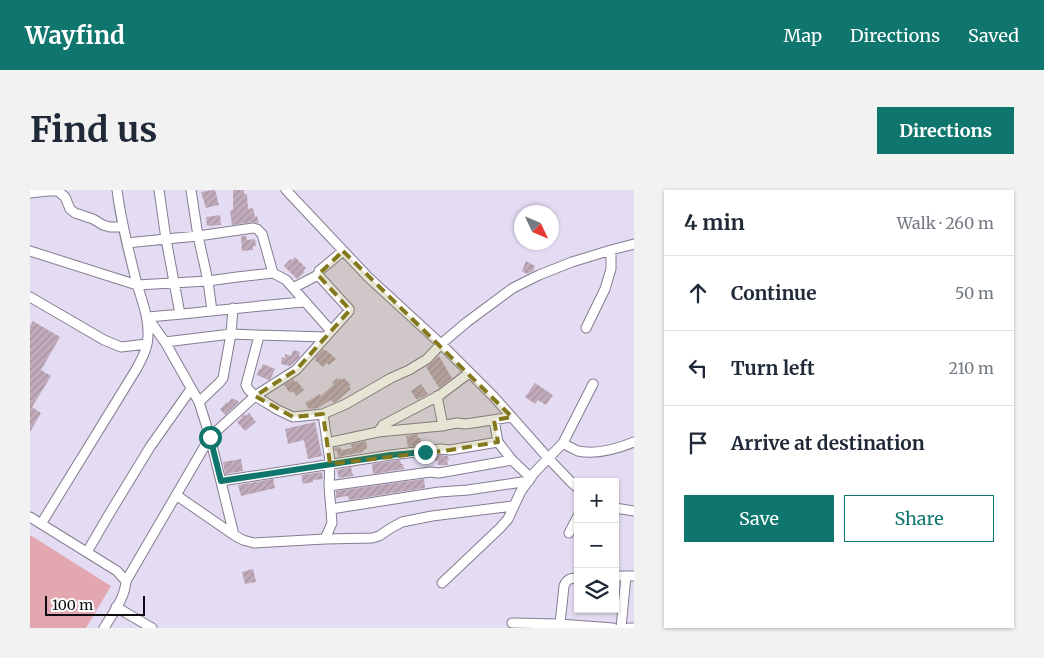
<!DOCTYPE html>
<meta charset="utf-8">
<style>
body{margin:0;font-family:Merriweather,serif;background:#f2f2f3;color:#1f2937}
.controls{position:absolute;right:15px;bottom:15px;display:grid;overflow:hidden;border-radius:0px;box-shadow:0 1px 4px #0004}
.controls button{width:45px;height:45px;display:grid;place-items:center;padding:0;border:0;border-bottom:1px solid #e0e1e3;background:#fff;color:#1f2937;font:25px sans-serif}
.compass{position:absolute;left:484px;top:15px;width:45px;height:45px;border-radius:50%;background:#fff;box-shadow:0 1px 4px #0004;rotate:134deg}
.scale{position:absolute;left:15px;bottom:12px;width:100px;box-sizing:border-box;padding-left:5px;border:2px solid #0e0b13;border-top:0;font-size:14px;line-height:18px;white-space:nowrap;color:#0e0b13;-webkit-text-stroke:4px #fff;paint-order:stroke}
.stop{position:absolute;width:15px;height:15px;margin:-11px;border:4px solid #0f766e;border-radius:50%;background:#fff}
.stop.end{background:#0f766e;border-color:#fff;box-shadow:0 1px 5px #0008}
.list{margin:0;padding:0;list-style:none}
h2{display:flex;justify-content:space-between;align-items:center;height:65px;margin:0;padding:0 20px;font-size:21px}
h2 small{font-size:16px;font-weight:400;color:#747a83}
.list li{display:grid;grid-template-columns:32px 1fr auto;gap:15px;align-items:center;box-sizing:border-box;height:75px;padding:0 20px;border-top:1px solid #e0e1e3}
.list b{display:block;font-size:19px;white-space:nowrap}
.list em{font-size:16px;font-style:normal;color:#747a83}
.actions{display:flex;gap:10px;padding:15px 20px}
.actions a{flex:1;padding:11px 0;border:1px solid #0f766e;border-radius:0px;text-align:center;font-size:18px;color:#0f766e}
.actions .main{background:#0f766e;color:#fff}
.icon{flex:none;width:28px;height:28px;fill:none;stroke:currentColor;stroke-width:2;stroke-linecap:round;stroke-linejoin:round}
.map{position:relative;flex:none;width:604px;height:438px;overflow:hidden;border-radius:0px}
header{display:flex;align-items:center;gap:30px;box-sizing:border-box;height:70px;padding:0 25px;background:#0f766e;color:#fff}
header strong{font-size:24px}
nav{display:flex;gap:28px;margin-inline-start:auto;font-size:18px}
.intro{display:flex;align-items:center;justify-content:space-between;box-sizing:border-box;height:120px;padding:0 30px}
h1{margin:0;font-size:35px}
.button{padding:12px 22px;border-radius:0px;background:#0f766e;color:#fff;font-size:18px;font-weight:700}
main{display:flex;gap:30px;padding:0 30px}
aside{flex:1;background:#fff;border-radius:0px;box-shadow:0 1px 4px #0004}
.map>svg:first-child{display:block}
.garden{fill:#e3a7b2}
.building{fill:url(#building-hatch)}
.lines{fill:none;stroke-linecap:round;stroke-linejoin:round}
.minor-casing{stroke:#847c91;stroke-width:11}
.minor{stroke:#fff;stroke-width:9}
.route{stroke:#0f766e;stroke-width:6}
.marked{fill:#83781c;fill-opacity:0.2;stroke:#83781c;stroke-width:4;stroke-dasharray:10 6;stroke-linejoin:round}
</style>
<header>
<strong>Wayfind</strong>
<nav><a>Map</a><a>Directions</a><a>Saved</a></nav>
</header>
<div class="intro"><h1>Find us</h1><a class="button">Directions</a></div>
<main>
<div class="map">
<svg width="604" height="438" viewBox="0 0 604 438">
<defs>
<pattern id="building-hatch" width="6" height="6" patternUnits="userSpaceOnUse" patternTransform="scale(1.25)"><rect width="6" height="6" fill="#c1abbb"/><path d="M-1 1l2-2M0 6l6-6M5 7l2-2" fill="none" stroke="#a592a0"/></pattern>
</defs>
<rect width="100%" height="100%" fill="#e4dcf3"/>
<path class="garden" d="M0 345 81 396 56 438H0Z"/>
<path class="building" d="M183 0H185L189 15 176 18 171 2Z
M203 0H214V4H217L218 19 223 18 225 27 227 26 229 33 222 32 202 35 200 21 203 20Z
M190 25 191 35 177 36 176 27Z
M211 46H216L217 50 225 49 226 56H223V60L212 61Z
M265 67 276 78 273 81 275 82 267 89 254 76 260 69 262 70Z
M496 71 505 76 503 81 497 84 492 81Z
M3 131 30 147 11 180 21 186 2 217 11 223 0 242V136Z
M293 159 295 161 296 160 306 169 299 175 297 173 293 177 285 170 286 168H285Z
M263 160 270 162 269 168 260 176 251 174 252 167 255 168V164L261 166Z
M409 166 422 188 409 198 396 177 401 173Z
M233 174 245 179 241 188 239 190 227 185 229 179H231Z
M307 188 308 190 310 188 312 190 314 188 321 195 319 197 321 199 307 211 304 213 301 210 288 218 279 219 275 213 290 204 291 206 304 194 302 193Z
M263 189 265 192 267 191 274 200 266 206 263 201 260 203 254 195Z
M505 193 523 205 516 215 508 210 505 214 495 207Z
M391 194 398 204 387 210 381 201Z
M202 208 204 210 205 209 209 212 195 225 190 219 197 212 198 213Z
M219 223 226 232 215 241 207 232 212 228 211 227 214 224 216 226Z
M285 232 292 266 278 269 274 250 258 254 255 239Z
M388 244V248H391V255L378 257 376 246Z
M336 251 337 259 333 260V262L308 267 307 261H305L304 258 310 257 311 260 322 258 321 254Z
M411 265 418 266 419 270 417 271 418 275H408V271H405V266Z
M211 269 213 281 195 284 193 272Z
M370 270 371 274H373L374 279 343 284 342 274Z
M321 277 323 286 309 288 307 280Z
M292 282 293 289 283 290V292L273 294 271 285Z
M243 289 245 298 211 306 208 295Z
M394 289 395 298 319 310 318 306 306 308V301Z
M223 379 226 392 215 394 212 382Z"/>
<g class="lines">
<g class="minor-casing">
<path id="minor" d="M129 0 136 49 168 46 223 38 227 39 232 44 243 83
M161 0 168 46 178 91 182 121
M256 0 338 87 411 154 464 207 518 268 541 292 548 298
M0 3 18 1H28L35 7 40 19 45 23 63 29 73 35 80 37H93
M97 53 136 49 150 124
M0 61 107 95 178 91 207 87 243 83 256 90 301 141
M263 98 288 85
M0 107 74 150 91 157 117 154
M556 138 575 99 581 79V60
M227 145 296 147
M407 206 413 236
M169 212 190 192 193 188 201 144 203 118
M293 224 263 227 248 220 225 206 266 180 319 121V119L288 85 289 81 313 61
M464 230 468 252
M348 242 411 236 427 233 436 234 482 227
M297 253 348 242 353 235 410 205 439 183
M533 253C538 256 543 259 548 261 567 265 587 259 604 252
M191 291 361 265 411 259 420 260 468 252 482 270
M299 296 400 282 409 283 482 270 501 288
M146 305 204 345 213 350 224 353 295 349 342 348 349 346 361 338 372 332 402 326 483 316
M585 318 604 321
M301 319 409 302 438 300 499 291
M0 327 87 381 96 391C95 408 83 423 74 438
M11 334 107 178C112 168 118 158 118 146 119 128 112 111 107 94 99 63 91 32 87 0
M539 343 548 326
M204 345 180 247 169 212 135 152 117 127C170 123 222 116 275 112
M295 349 302 333 299 296 300 271 293 224 316 214 361 188 379 180 397 169 411 154 437 132 483 98 509 85 542 72 581 60 604 54
M57 362 78 326 120 257 161 199
M585 386H604
M548 388C540 388 537 389 534 396L530 434 583 438
M96 391 180 247 225 206 218 199 216 195 228 150 227 145 201 144 135 152
M412 393 470 338 478 329 491 301 504 283 533 253 563 194
M86 417 122 438
M482 433 530 434
M591 438 596 386
M599 438H604"/>
</g>
<use href="#minor" class="minor"/>
</g>
<g class="lines">
<path class="route" d="M180 247 191 291 361 265 395 262"/>
</g>
<path class="marked" d="M313 61 482 227 464 230 468 252 420 260 300 274 293 224 263 227 225 206 266 180 320 120 288 85Z"/>
</svg>
<div class="controls">
<button>+</button>
<button>−</button>
<button><svg class="icon" aria-label="layers" viewBox="0 0 24 24"><path d="M12 4l9 5-9 5-9-5zM3 14l9 5 9-5"/></svg></button>
</div>
<svg class="compass" viewBox="-18 -18 36 36"><path d="M0-13l5 13h-10z" fill="#e53935"/><path d="M0 13l5-13h-10z" fill="#747a83"/></svg>
<div class="scale">100 m</div>
<div class="stop" style="left:180px;top:247px"></div>
<div class="stop end" style="left:395px;top:262px"></div>
</div>
<aside>
<h2>4 min<small>Walk · 260 m</small></h2>
<ul class="list">
<li><svg class="icon" aria-label="ahead" viewBox="0 0 24 24"><path d="M12 20V5M6 11l6-6 6 6"/></svg><div><b>Continue</b></div><em>50 m</em></li>
<li><svg class="icon" aria-label="left" viewBox="0 0 24 24"><path d="M17 20v-9H6M10 6l-5 5 5 5"/></svg><div><b>Turn left</b></div><em>210 m</em></li>
<li><svg class="icon" aria-label="arrive" viewBox="0 0 24 24"><path d="M6 21V4h12l-3 4 3 4H6"/></svg><div><b>Arrive at destination</b></div></li>
</ul>
<div class="actions"><a class="main">Save</a><a>Share</a></div>
</aside>
</main>
